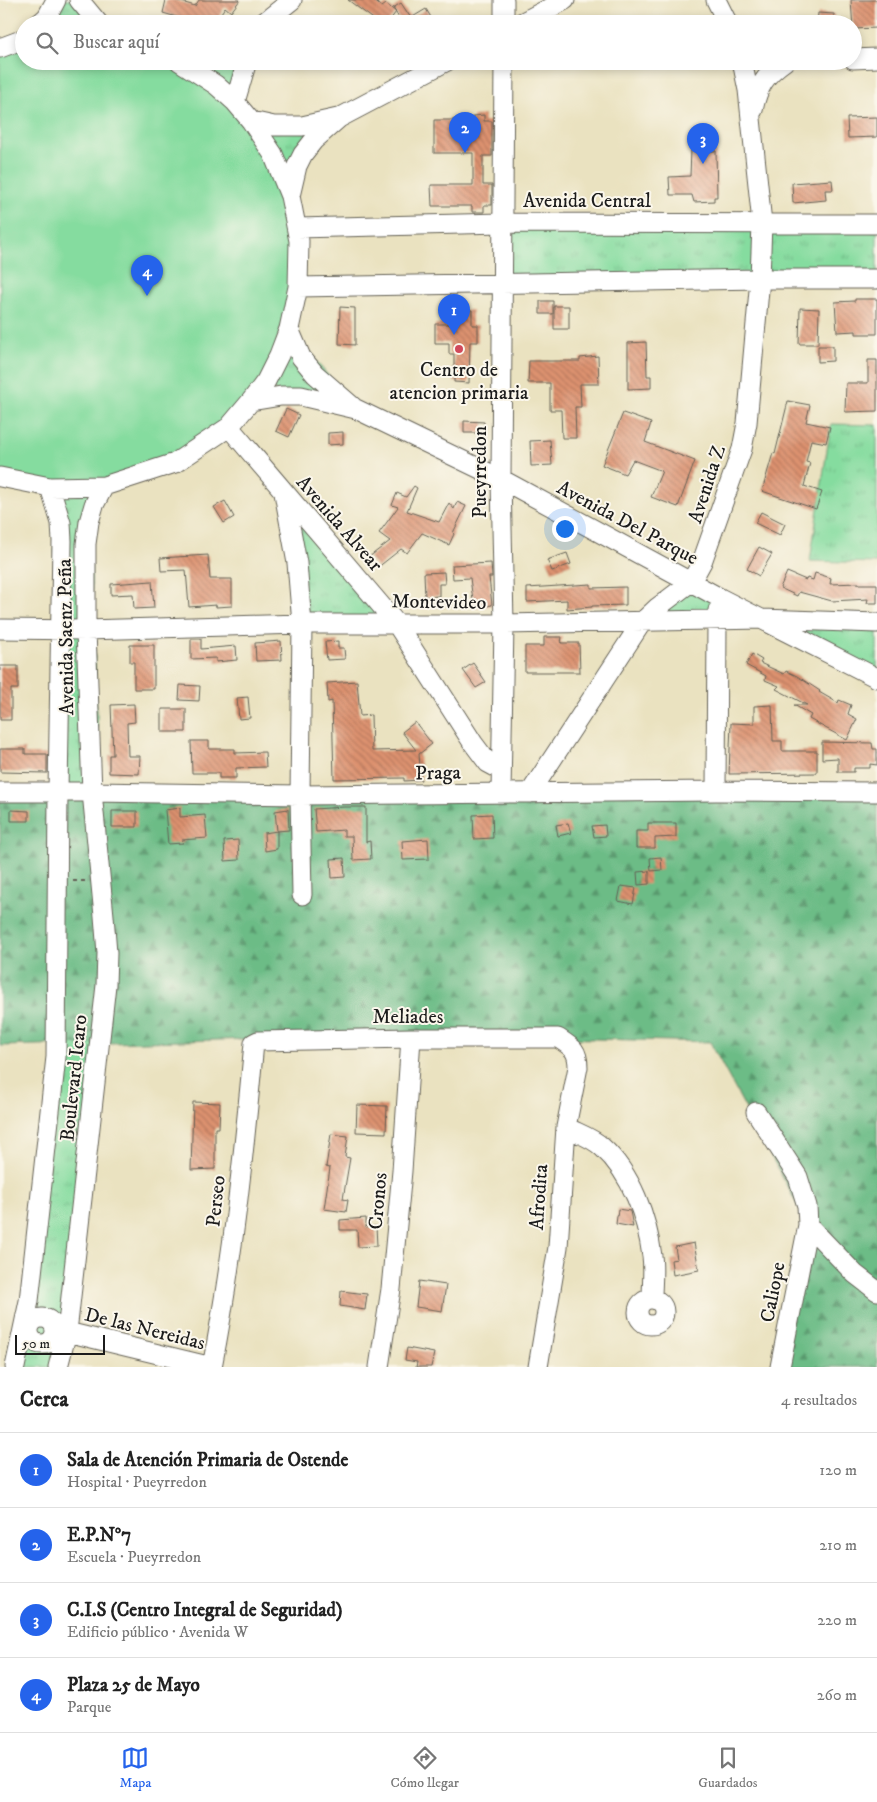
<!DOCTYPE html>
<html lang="es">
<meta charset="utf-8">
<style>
body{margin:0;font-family:"IM FELL DW Pica",serif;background:#f2f2f2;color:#222}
.scale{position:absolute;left:15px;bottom:12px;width:90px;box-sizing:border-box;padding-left:5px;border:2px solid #1c1c1c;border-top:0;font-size:14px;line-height:18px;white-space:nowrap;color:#1c1c1c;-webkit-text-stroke:4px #fbf7ec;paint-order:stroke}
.you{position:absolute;left:564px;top:528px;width:18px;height:18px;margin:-12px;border:4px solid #fff;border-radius:50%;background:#1a73e8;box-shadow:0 0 0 8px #1a73e833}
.badge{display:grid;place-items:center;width:32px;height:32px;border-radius:50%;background:#2563eb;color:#fff;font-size:16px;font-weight:700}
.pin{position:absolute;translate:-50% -41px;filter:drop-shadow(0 1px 2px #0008)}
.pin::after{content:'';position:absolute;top:26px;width:18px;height:15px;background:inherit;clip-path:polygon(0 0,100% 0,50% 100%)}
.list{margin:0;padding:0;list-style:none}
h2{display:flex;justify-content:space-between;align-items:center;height:65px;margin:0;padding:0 20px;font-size:21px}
h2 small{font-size:16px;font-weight:400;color:#767676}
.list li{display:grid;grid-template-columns:32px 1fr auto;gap:15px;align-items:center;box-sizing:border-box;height:75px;padding:0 20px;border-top:1px solid #e0e0e0}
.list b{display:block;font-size:19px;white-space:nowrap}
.list p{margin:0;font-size:16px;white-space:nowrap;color:#767676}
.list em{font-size:16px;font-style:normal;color:#767676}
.icon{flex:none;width:28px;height:28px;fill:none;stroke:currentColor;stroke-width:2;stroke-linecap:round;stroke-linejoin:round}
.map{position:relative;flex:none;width:877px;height:1367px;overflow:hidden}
.search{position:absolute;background:#fff;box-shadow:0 2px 8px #0003;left:15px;right:15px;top:15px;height:55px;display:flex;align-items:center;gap:12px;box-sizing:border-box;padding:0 18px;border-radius:28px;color:#767676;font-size:19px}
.sheet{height:365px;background:#fff}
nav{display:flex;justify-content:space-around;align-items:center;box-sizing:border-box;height:70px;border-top:1px solid #e0e0e0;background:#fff;font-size:14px;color:#767676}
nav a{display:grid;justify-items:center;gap:2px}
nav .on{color:#2563eb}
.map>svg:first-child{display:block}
.grass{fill:url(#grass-tufts);stroke:#507c5e}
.forest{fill:url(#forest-firs);stroke:#446c51}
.green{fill:#85dc9f;stroke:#507c5e}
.building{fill:url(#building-back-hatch)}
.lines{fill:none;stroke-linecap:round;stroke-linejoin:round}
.minor-casing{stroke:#646155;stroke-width:21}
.path{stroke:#646155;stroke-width:2;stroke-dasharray:4 4;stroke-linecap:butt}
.minor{stroke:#fff;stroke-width:19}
.poi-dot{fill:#d1495b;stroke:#fbf7ec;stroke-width:2}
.labels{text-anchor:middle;stroke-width:4;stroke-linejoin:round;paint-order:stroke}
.street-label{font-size:20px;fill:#1c1c1c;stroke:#fbf7ec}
.poi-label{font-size:20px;fill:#1c1c1c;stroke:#fbf7ec}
</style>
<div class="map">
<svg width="877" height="1367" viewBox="0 0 877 1367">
<defs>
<pattern id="grass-tufts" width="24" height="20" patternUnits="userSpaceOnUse" patternTransform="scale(1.25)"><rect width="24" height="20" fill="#85dc9f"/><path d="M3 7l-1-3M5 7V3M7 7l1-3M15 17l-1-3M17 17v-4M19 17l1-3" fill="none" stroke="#72bc88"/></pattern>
<pattern id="forest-firs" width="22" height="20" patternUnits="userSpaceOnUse" patternTransform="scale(1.25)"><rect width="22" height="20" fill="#6cbc86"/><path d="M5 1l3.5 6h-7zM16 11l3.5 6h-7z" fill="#58986d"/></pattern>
<pattern id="building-back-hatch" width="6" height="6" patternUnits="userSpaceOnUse" patternTransform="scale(1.25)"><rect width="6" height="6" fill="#dd9270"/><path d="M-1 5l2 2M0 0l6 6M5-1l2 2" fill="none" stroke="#b2765b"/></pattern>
</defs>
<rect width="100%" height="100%" fill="#fbf7ec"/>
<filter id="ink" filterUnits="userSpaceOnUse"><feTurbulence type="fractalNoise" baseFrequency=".02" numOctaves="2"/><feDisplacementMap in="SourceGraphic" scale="10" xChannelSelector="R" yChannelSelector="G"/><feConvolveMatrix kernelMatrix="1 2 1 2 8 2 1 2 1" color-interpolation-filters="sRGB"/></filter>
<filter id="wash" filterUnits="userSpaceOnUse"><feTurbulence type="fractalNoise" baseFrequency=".0096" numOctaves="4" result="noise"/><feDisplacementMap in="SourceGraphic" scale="20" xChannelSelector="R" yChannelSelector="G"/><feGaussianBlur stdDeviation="1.12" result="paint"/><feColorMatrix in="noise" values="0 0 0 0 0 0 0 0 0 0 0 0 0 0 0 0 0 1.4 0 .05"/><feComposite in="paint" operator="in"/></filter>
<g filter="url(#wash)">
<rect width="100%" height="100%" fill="#eae2c0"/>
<path class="grass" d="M54 0H79L99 24H39Z
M179 61H247L235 102Z
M251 121 302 126 314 140 290 196Z
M502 223 877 224V279L502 283Z
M289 329 356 409 281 396 266 381Z
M831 424 877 425V563L810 561Z
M104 486 89 522 107 953 58 1367H13L56 1057 61 629 50 487Z
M284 492 396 623 302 624Z
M691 582 762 619 877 623V678L762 619 642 622Z"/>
<path class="forest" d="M0 792H877V1367H780L808 1225 710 1042 558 1038 254 1039 0 1046Z"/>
<path class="green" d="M24 40V61H179L212 83 272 153 299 262 266 381 175 463 104 486 0 477V47Z"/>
<g id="blocks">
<path class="building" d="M166 0H175L195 6 199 0H240L231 12 225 7 214 24H185L187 20 163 13Z
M348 0H373L382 7 386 4 396 12 387 24H380Z
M851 0H877V28L853 29Z
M401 3 411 18 426 9 435 24H400L402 23 393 8Z
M818 13 834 14V24H817Z
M484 115V121H492V156H483V185H492V205H484V212H472V206H432L431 185H473V153H434V120H473V116Z
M877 117V137L848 138 847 118Z
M691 150 716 151 717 197H714V201L694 202 692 195H670L669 177 690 176Z
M832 180 833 190H825L826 200 793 203 792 183Z
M855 299H877V334H856V331L837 332 835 302 855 301Z
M540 301H553V314H540Z
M554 306H569V329H554Z
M340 307 355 308V345L339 344Z
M800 308 819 309 818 344H799Z
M454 310H472V325H478V342H470L469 383 454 382V354H449V343H435V324H454Z
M646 342 647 376H651V388L628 389V343Z
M818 346H833V361L818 362Z
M598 356 599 384H580L581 407H575L576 438H562L561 410H550V383H528L529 361H580V358Z
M868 360H877V411L845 412 846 383H868Z
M788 401 810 405 806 422 830 427 826 443 811 440 806 462 810 463 804 486 822 492 816 509 762 491 773 453 775 454Z
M286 409 299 415 289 437 276 431Z
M623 413 651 423 645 442 695 461 678 507 651 497 662 471 633 460 625 474 602 465Z
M464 421 484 422V433H464Z
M343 432V444L328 445V433Z
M550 440 552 465 531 466 530 441Z
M414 486 417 488 407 511 439 522 449 503 454 509 457 502 466 506 453 533 454 534 449 545 422 533 407 553 401 549 377 568 369 557 390 541 379 533 398 507 392 505 397 493 406 497Z
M225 501 234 517 224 523 214 507Z
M761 512 785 524 780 535 755 523Z
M759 547 772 554 759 576 747 569Z
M567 553 571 564 552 571 547 560Z
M208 555 210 579H232V606L216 607V605L189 607 186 570 161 571 160 558Z
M491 563 492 577H489L492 605 474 608 470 578 453 579 452 565Z
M444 572 445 584H439V596L425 597 424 573Z
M787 572 806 580 807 578 813 580 815 573 831 578 830 584 859 583V584H877V603H867L868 599 832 601 799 592 797 596 780 588Z
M152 581 154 608 134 609 133 594 111 595V584Z
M591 584V588L626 587V605L592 606V607L567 609V600L527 602V588Z
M544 637H562L561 643H579L580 672H525V646H544Z
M191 639H201V649L236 646 237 660 216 662V658L191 659Z
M281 641 282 660 256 661 255 643Z
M338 641V648H344L345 659 327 660 325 642Z
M130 645H154V689H134V662H130Z
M752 654 762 660 760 663 784 674 786 671 797 676 820 691 819 692 838 703 839 700 851 705 848 714 857 719 847 740 809 719 811 715 794 705H807L776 689 779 686 765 680 766 676 746 665Z
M473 663 486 682 476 688 463 670Z
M0 666H18V689H11V720H0Z
M357 681 360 716 371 715 372 751 416 750 402 732 415 722 432 744 419 754 421 780 404 781V778L334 779 332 701 328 702 327 683Z
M180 685 200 686 199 701 179 700Z
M248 697 250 718 239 719 237 698Z
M134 704 135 722 127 723 128 756H140L139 774 109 773V755H113L111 705Z
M772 705 773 741H782V751H817V773L729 774 731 723 754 724V706Z
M162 709H186V732H162Z
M191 741H209V749H235V753L265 752 266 767 236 768V778H219V773H192Z
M822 742 872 743 873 749H877V765L870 764V768H854V772H838V758L822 759Z
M0 749H25V754H47V773L0 772Z
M344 807H366V842L370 841 371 859 353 860 352 836H344V830L316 832 314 809Z
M180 808V817L205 815 207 838 182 840 183 843 168 844 165 810Z
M288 809 289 830 277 831 275 811Z
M11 810 29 811V821H11Z
M112 811H137V827H112Z
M492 814 493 838 474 839 473 815Z
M568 823 571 833 558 836 556 825Z
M648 823H676V837L655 838V848H636V831H648Z
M605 825 606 836 594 837 592 826Z
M277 831V849L265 851 264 833Z
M428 839 429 859 403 860 402 841Z
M238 840 239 860 225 861 224 841Z
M661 857 662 870 651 871 650 858Z
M344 858 345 877 332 878 331 859Z
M649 871V884L638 885 637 872Z
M621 886 636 888 633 904 618 901Z
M193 1102 220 1103 219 1128H215V1169L191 1170Z
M357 1105 387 1106 386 1133 356 1132Z
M331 1134 348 1136 345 1157 350 1158 343 1199 348 1200 346 1212 324 1209 330 1168 326 1167Z
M618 1209 630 1211 633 1227 616 1224Z
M366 1218V1227L376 1226 377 1246 358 1247 357 1230H340V1220Z
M694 1243 699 1270 673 1275 671 1260 677 1259 675 1247Z
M419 1281 446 1285 442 1311 416 1307Z
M341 1291 367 1294 365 1310 340 1306Z
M407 1348 434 1353 431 1367H416L417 1362 405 1360Z"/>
</g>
</g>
<g filter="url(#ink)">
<use href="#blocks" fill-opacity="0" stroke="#646155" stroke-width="1"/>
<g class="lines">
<g class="minor-casing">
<path id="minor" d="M79 0 99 24
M504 0V24
M716 0 728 24
M39 24 47 17 56 0
M262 24 292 0
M519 24 565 0
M0 48 24 39
M853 59 877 58
M235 102 247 61
M753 110C758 86 765 75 785 61
M251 121 274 126H302L338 118
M290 196 297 166 303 154 314 140 339 118 447 61
M297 228 502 223 877 224
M298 287 760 279H877
M289 329 301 357 315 374 353 407
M251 401 281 396H301L356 409 501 479 720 598 877 678
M229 427 396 623 473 743 488 763 501 770
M0 477 50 487 104 486 175 463 229 427 251 401 266 381 279 355 289 329 298 287 299 241 290 196 273 154 251 121 235 102 216 85 179 61
M284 493 297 563 302 624 300 795 302 895
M0 629 86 630 302 624H504L762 619 877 623
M716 791 717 621 718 610
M0 792H92L300 795 716 791 877 792
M501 793 504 624 501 479 504 61
M530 793 642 622 658 607 691 582 702 562 742 449 747 423 760 279 762 223 748 90 742 61
M756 1112 798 1177 807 1206 808 1225 780 1367
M566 1127C577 1133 593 1138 602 1147 632 1174 647 1218 652 1256 654 1270 652 1285 652 1298
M808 1225 855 1274 877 1291
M638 1312a13 13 0 1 1 26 0a13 13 0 1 1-26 0Z
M29 1331a13 13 0 1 1 26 0a13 13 0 1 1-26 0Z
M55 1333 67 1332 212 1367
M15 1367 29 1301 56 1057 58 792 62 541 61 523 50 487
M58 1367 67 1332 106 985 107 953 104 916 92 792 86 630V544L89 522 94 505 104 486
M212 1367C233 1260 244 1152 254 1043L258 1041 411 1038H558C572 1047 578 1050 578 1067L566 1127 558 1247 538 1367
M379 1367 391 1289 402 1171 411 1038"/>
</g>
<path class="path" d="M73 881H86"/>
<use href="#minor" class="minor"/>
</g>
</g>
<circle class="poi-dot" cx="459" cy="349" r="5"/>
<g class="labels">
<g class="street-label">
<text x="587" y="207">Avenida Central</text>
<text transform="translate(479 472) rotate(-90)" y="7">Pueyrredon</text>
<text transform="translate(706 484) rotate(-72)" y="7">Avenida Z</text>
<text transform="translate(628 522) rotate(28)" y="7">Avenida Del Parque</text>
<text transform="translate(340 523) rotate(49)" y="7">Avenida Alvear</text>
<text transform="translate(439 601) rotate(1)" y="7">Montevideo</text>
<text transform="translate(65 637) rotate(-91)" y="7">Avenida Saenz Peña</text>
<text transform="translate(438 772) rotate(-1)" y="7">Praga</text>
<text x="408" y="1023">Meliades</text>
<text transform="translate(73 1078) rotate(-84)" y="7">Boulevard Icaro</text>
<text transform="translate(538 1197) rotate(-86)" y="7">Afrodita</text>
<text transform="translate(215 1201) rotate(-84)" y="7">Perseo</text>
<text transform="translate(377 1201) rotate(-85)" y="7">Cronos</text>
<text transform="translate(772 1292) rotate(-79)" y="7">Caliope</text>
<text transform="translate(145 1328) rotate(14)" y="7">De las Nereidas</text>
</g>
<g class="poi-label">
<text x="459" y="376">Centro de<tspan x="459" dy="23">atencion primaria</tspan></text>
</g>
</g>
</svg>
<div class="scale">50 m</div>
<div class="you"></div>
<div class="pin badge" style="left:454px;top:335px">1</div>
<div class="pin badge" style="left:465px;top:153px">2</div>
<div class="pin badge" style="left:703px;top:164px">3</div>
<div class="pin badge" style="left:147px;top:296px">4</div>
<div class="search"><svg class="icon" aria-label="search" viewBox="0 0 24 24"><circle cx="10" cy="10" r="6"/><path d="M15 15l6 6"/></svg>Buscar aquí</div>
</div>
<section class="sheet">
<h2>Cerca<small>4 resultados</small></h2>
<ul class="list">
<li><span class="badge">1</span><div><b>Sala de Atención Primaria de Ostende</b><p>Hospital · Pueyrredon</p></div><em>120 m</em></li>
<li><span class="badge">2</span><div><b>E.P.N°7</b><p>Escuela · Pueyrredon</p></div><em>210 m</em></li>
<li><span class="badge">3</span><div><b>C.I.S (Centro Integral de Seguridad)</b><p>Edificio público · Avenida W</p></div><em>220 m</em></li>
<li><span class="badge">4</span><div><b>Plaza 25 de Mayo</b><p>Parque</p></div><em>260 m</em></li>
</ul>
</section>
<nav>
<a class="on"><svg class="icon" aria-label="map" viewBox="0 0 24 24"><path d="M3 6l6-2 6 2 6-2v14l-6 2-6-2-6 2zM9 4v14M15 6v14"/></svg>Mapa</a>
<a><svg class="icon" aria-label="directions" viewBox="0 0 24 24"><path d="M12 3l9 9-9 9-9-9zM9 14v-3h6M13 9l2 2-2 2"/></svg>Cómo llegar</a>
<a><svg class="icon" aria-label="saved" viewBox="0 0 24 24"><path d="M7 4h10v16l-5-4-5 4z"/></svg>Guardados</a>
</nav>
